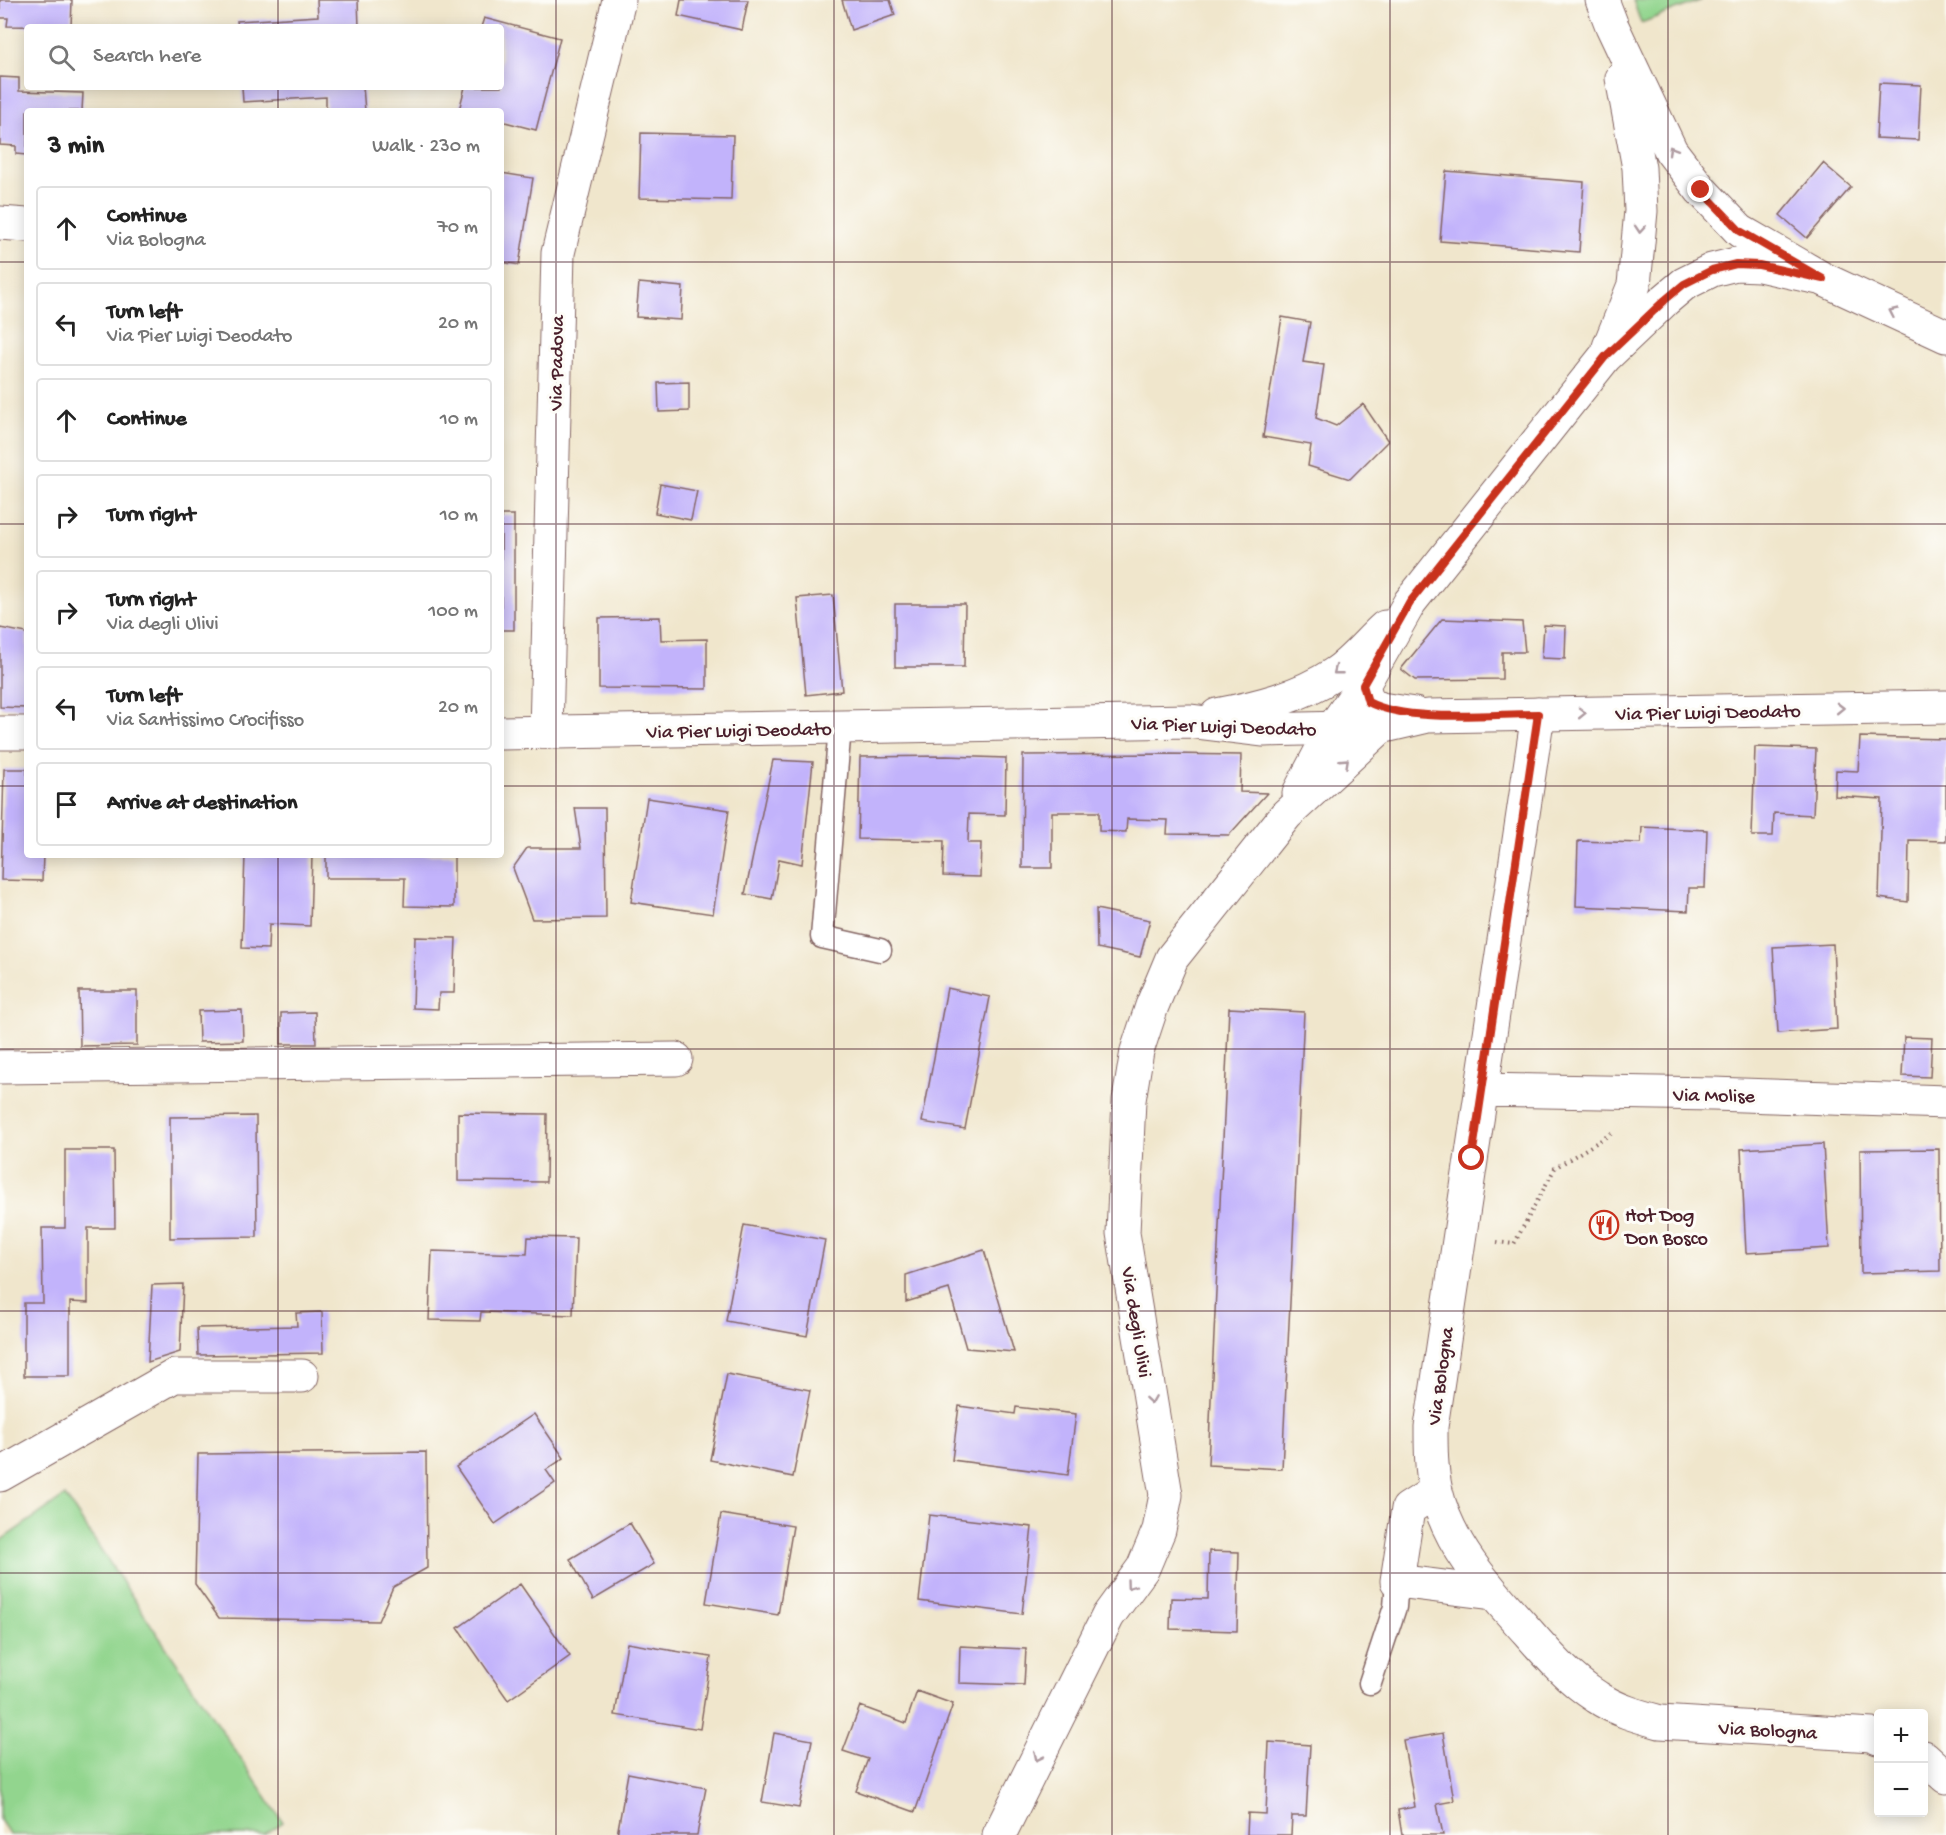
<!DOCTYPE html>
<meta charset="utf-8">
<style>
body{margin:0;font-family:"Gochi Hand",sans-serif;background:#f2f2f2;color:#222}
.controls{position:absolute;right:18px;bottom:18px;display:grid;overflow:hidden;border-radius:6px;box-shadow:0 3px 15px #0003}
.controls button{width:54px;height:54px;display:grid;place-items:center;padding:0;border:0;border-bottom:2px solid #e0e0e0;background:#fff;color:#222;font:30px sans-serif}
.stop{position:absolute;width:18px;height:18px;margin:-14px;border:4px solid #c8321e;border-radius:50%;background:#fff}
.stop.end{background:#c8321e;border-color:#fff;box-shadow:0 2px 6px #0008}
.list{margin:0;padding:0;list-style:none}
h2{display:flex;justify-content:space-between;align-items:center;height:78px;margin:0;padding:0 24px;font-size:26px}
h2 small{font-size:20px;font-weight:400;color:#767676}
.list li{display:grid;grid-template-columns:39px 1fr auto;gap:18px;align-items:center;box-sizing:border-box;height:84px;margin:0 12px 12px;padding:0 12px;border:2px solid #e0e0e0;border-radius:6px}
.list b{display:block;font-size:22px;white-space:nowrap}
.list p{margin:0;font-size:20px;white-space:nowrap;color:#767676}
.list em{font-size:20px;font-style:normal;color:#767676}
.icon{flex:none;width:33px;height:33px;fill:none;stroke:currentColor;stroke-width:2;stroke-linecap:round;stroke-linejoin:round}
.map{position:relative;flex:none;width:1946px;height:1835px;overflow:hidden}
.search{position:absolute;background:#fff;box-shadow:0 3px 15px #0003;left:24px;top:24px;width:480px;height:66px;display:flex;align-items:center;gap:15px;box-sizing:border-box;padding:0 21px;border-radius:6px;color:#767676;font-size:22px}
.panel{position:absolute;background:#fff;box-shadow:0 3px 15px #0003;left:24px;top:108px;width:480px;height:750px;border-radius:6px}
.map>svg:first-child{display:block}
.green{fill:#92d58e;stroke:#6e7a5c;stroke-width:1.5}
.building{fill:#c2b3fb}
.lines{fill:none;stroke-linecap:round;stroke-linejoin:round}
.service-casing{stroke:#846563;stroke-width:25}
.minor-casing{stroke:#846563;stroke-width:35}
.tertiary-casing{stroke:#846563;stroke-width:35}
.path{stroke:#846563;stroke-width:4;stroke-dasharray:1.5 4.5;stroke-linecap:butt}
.service{stroke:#fff;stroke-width:22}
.minor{stroke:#fff;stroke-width:33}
.tertiary{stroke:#fff;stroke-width:33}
.oneway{stroke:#ae9aa0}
.route{stroke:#c8321e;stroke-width:8}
.grid{fill:none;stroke:#4a1f2b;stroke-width:1.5;stroke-opacity:0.55}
.labels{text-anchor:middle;stroke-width:6;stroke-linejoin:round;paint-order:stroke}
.street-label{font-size:20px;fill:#4a1f2b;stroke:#fdfcf7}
.poi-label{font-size:20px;fill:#4a1f2b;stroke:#fdfcf7;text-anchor:start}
</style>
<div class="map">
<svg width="1946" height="1835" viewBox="0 0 1946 1835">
<rect width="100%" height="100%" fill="#fdfcf7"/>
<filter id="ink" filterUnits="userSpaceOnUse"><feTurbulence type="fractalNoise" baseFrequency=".0167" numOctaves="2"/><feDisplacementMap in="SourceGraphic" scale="12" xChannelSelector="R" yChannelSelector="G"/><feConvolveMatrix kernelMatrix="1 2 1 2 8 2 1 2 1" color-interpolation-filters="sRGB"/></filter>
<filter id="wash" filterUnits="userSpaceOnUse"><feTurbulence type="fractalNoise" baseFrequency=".008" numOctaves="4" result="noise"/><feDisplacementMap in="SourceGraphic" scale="24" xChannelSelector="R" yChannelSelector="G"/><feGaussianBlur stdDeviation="1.35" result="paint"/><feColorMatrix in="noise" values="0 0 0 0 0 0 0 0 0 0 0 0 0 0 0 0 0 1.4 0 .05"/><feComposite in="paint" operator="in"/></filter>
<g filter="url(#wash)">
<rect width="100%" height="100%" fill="#f0e6cc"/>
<path class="green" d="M1633 0H1702L1641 23Z
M65 1496 283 1822 264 1835H10L0 1820V1541Z"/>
<g id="blocks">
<path class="building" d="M0 0H72L71 27 7 26 8 18H0Z
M317 0H358L359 27H238L237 21 318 16Z
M681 0H748L742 30 678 16Z
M842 0H890L895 15 851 30Z
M484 18 560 38 536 130 501 121V111L459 110 465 87H501V27H481Z
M0 77 19 78V91L83 93 82 111H27V155L16 154V146L0 145Z
M1879 83 1921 85 1918 140 1876 138Z
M242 87H363L365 111H326V97L243 102Z
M641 133 733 135 731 200 639 198Z
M1823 163 1851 187 1807 238 1780 215Z
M1446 171 1584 182 1579 252 1440 241Z
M501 173 533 178 519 265 501 262Z
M639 283 683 287 681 320 636 317Z
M1282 317 1310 322 1303 362 1324 365 1316 418 1336 426 1363 404 1388 441 1350 479 1308 466 1311 445 1263 437Z
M689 382V411L659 412 658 383Z
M660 484 697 491 691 520 655 513Z
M501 515H514V630H501Z
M833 595 842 691 806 695 797 598Z
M895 604H965L964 667H895Z
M660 617 661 640 707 639V689L599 688V618Z
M1442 619 1522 622 1525 652H1502V679L1415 680 1401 669Z
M1544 625 1566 626 1565 659 1542 658Z
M0 628 27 633V708L0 707Z
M1860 737 1946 739V841L1909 840 1908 902 1879 898 1882 799 1835 796 1836 770 1858 771Z
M1755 747 1816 749 1813 815 1774 813 1773 836H1752Z
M1168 754 1241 755 1240 792 1267 793 1229 835 1167 834 1168 820 1127 819 1126 832 1099 831V812H1052V868H1022L1023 755Z
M946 756 1006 758 1005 815 969 814 968 843H981L980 877 943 876 944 841 858 839 860 757Z
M773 760 813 762 802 864 779 859 772 899 745 894Z
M4 769H27V855H43L42 881 1 880Z
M647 798 729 810 713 914 631 902Z
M575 808H605L606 918 532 919 513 868 527 848H581Z
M1642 827 1707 830 1705 888H1689L1688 911 1576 906 1578 841 1641 843Z
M245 855H312L310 926 269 924 268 949 242 948Z
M326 855H454V907L404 906 405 878H326Z
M1096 909 1150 920 1140 957 1097 948Z
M415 937 456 938 454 993H439L438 1009 413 1008Z
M1833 944 1837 1029 1778 1033 1773 947Z
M947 988 990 997 965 1129 922 1122Z
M79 991H137V1045L80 1046Z
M1229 1008 1304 1012 1282 1469 1208 1465Z
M242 1010 243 1041 199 1042 198 1011Z
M315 1012 316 1044H281V1013Z
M1904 1037 1932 1038 1930 1077 1902 1076Z
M458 1113 547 1114 546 1182 458 1181Z
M256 1116 257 1237 170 1238V1117Z
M1823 1144 1829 1248 1746 1253 1741 1149Z
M1939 1149 1940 1271 1861 1273 1860 1150Z
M65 1150H114L115 1228H88V1303L70 1302V1376H24V1303H43L42 1228H65Z
M744 1225 825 1240 807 1336 726 1321Z
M528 1237 576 1238 573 1315 481 1312 480 1321 429 1320 432 1251 527 1254Z
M984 1250 1014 1352 966 1348 949 1289 906 1302V1275Z
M183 1284 180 1352 148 1362 152 1285Z
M322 1312 323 1353 198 1355 197 1328 297 1326 296 1313Z
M727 1374 810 1390 793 1477 710 1460Z
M959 1406 1015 1414 1016 1407 1076 1414 1068 1475 952 1460Z
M534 1414 564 1458 546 1470 555 1483 495 1524 456 1467Z
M426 1452 427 1568 393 1587 378 1621 219 1618 195 1584 198 1454Z
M721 1514 793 1526 778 1615 706 1603Z
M929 1515 1032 1527 1022 1614 919 1601Z
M630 1523 654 1564 593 1600 570 1559Z
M1209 1551 1239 1552 1237 1631 1170 1629 1171 1598 1208 1599Z
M520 1584 570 1656 508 1700 458 1628Z
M627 1643 711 1657 700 1729 615 1715Z
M960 1646 1026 1649 1024 1685 959 1683Z
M917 1691 953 1704 915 1812 856 1791 868 1759 843 1751 860 1706 906 1723Z
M774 1733 812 1740 799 1808 762 1802Z
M1443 1733 1454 1801 1437 1804 1443 1835H1402L1398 1810 1415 1807 1403 1740Z
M1269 1742 1310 1745 1306 1816H1292L1291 1835H1247L1248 1813 1266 1814Z
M628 1773 706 1788 697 1835H617Z"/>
</g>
</g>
<g filter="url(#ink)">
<use href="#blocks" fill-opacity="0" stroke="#846563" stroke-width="1.5"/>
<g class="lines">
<g class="service-casing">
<path id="service" d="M840 727 822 937 880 950
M1370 1683 1395 1607 1397 1581"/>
</g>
<g class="minor-casing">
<path id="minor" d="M0 223 27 225
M1538 714 1431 1427C1431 1448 1431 1470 1436 1491 1449 1547 1490 1590 1527 1631 1548 1655 1570 1680 1597 1697 1616 1710 1638 1716 1660 1722L1872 1735 1878 1738
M546 732 558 253 619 0
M1299 793 1333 728 1363 685
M0 1067 676 1059
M1482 1090 1713 1094 1946 1102
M0 1475 174 1376H302
M1436 1491 1408 1509 1397 1581 1493 1593
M1924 1757 1946 1777
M999 1835 1108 1616 1143 1568 1159 1530 1166 1495 1123 1233 1129 1100 1137 1051 1152 1006 1172 958 1286 815 1381 727"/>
</g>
<g class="tertiary-casing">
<path id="tertiary" d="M1602 0 1612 26 1671 151 1701 190 1740 231 1823 279 1946 336
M1609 347 1634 285 1641 211 1639 168 1622 78
M1415 714 1381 709 1368 703 1363 685 1410 602 1605 357 1665 300 1684 284 1712 270 1736 264 1759 265 1823 279
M1217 715C1258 707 1299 697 1334 674 1351 664 1370 640 1385 627
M0 733H27
M501 733 1189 721 1264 730 1381 727 1428 716 1946 707"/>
</g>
<path class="path" d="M1497 1242 1514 1244 1555 1168 1614 1132"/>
<use href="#service" class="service"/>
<use href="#minor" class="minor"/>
<use href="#tertiary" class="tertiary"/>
</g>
<defs><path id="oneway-chevron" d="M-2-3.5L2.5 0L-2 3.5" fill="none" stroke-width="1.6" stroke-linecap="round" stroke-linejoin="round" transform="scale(1.5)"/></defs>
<g class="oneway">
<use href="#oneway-chevron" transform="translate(1672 150) rotate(-121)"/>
<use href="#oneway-chevron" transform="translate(1640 229) rotate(94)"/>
<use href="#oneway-chevron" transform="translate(1893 312) rotate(-155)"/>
<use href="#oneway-chevron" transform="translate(1337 671) rotate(142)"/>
<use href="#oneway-chevron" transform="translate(1840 708) rotate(-1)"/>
<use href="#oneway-chevron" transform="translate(1582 713) rotate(-1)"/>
<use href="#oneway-chevron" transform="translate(1345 762) rotate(-43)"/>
<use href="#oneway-chevron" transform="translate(1151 1400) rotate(81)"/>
<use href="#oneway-chevron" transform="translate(1130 1585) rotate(126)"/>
<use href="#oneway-chevron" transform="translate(1038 1757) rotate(116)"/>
</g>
</g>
<g class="lines" filter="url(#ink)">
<path class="route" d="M1472 1158 1538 714C1491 714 1408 723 1368 702L1363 685 1410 602 1605 357 1665 300 1684 284 1712 270 1736 264 1759 265 1823 279 1740 231 1701 190"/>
</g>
<path class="grid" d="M278 0V27M556 0V1835M834 0V1835M1112 0V1835M1390 0V1835M1668 0V1835M278 87V111M0 262H27M501 262H1946M0 524H27M501 524H1946M0 786H27M501 786H1946M278 855V1835M0 1049H1946M0 1311H1946M0 1573H1946"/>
<defs>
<g id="restaurant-ring" transform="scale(1.5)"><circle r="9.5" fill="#fdfcf7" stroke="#c8321e" stroke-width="1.5"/><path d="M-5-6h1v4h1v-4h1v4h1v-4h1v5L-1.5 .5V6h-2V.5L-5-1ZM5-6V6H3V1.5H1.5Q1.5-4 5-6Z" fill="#c8321e"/></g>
</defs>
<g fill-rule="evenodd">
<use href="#restaurant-ring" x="1604" y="1225"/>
</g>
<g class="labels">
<g class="street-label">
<text transform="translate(555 363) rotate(-89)" y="7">Via Padova</text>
<text transform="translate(1708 711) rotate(-1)" y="7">Via Pier Luigi Deodato</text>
<text transform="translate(1224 725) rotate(2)" y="7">Via Pier Luigi Deodato</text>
<text transform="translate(739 729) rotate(-1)" y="7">Via Pier Luigi Deodato</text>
<text transform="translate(1714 1094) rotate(1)" y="7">Via Molise</text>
<text transform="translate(1138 1322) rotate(81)" y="7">Via degli Ulivi</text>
<text transform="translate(1439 1376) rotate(-82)" y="7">Via Bologna</text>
<text transform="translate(1768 1729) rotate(3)" y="7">Via Bologna</text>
</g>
<g class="poi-label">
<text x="1625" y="1221">Hot Dog<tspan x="1625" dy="23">Don Bosco</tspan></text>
</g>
</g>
</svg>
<div class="controls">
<button>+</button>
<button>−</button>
</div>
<div class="stop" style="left:1472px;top:1158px"></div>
<div class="stop end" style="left:1701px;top:190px"></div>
<div class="search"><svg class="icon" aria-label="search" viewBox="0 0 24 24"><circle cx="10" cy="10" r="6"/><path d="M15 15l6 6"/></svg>Search here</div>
<section class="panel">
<h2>3 min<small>Walk · 230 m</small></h2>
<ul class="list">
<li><svg class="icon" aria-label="ahead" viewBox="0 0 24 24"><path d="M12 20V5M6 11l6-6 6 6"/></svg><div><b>Continue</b><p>Via Bologna</p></div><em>70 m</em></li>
<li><svg class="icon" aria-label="left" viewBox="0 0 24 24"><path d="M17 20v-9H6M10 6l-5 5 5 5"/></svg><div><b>Turn left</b><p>Via Pier Luigi Deodato</p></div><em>20 m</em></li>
<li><svg class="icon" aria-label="ahead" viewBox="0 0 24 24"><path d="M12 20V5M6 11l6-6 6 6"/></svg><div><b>Continue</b></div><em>10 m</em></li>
<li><svg class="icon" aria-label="right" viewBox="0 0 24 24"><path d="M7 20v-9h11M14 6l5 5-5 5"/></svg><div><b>Turn right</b></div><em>10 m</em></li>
<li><svg class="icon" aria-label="right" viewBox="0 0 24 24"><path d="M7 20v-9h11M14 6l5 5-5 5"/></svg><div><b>Turn right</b><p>Via degli Ulivi</p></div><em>100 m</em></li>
<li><svg class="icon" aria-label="left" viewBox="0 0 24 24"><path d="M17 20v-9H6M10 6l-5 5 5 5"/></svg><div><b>Turn left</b><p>Via Santissimo Crocifisso</p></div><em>20 m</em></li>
<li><svg class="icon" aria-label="arrive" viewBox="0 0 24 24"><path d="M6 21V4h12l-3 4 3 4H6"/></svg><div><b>Arrive at destination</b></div></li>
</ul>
</section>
</div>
